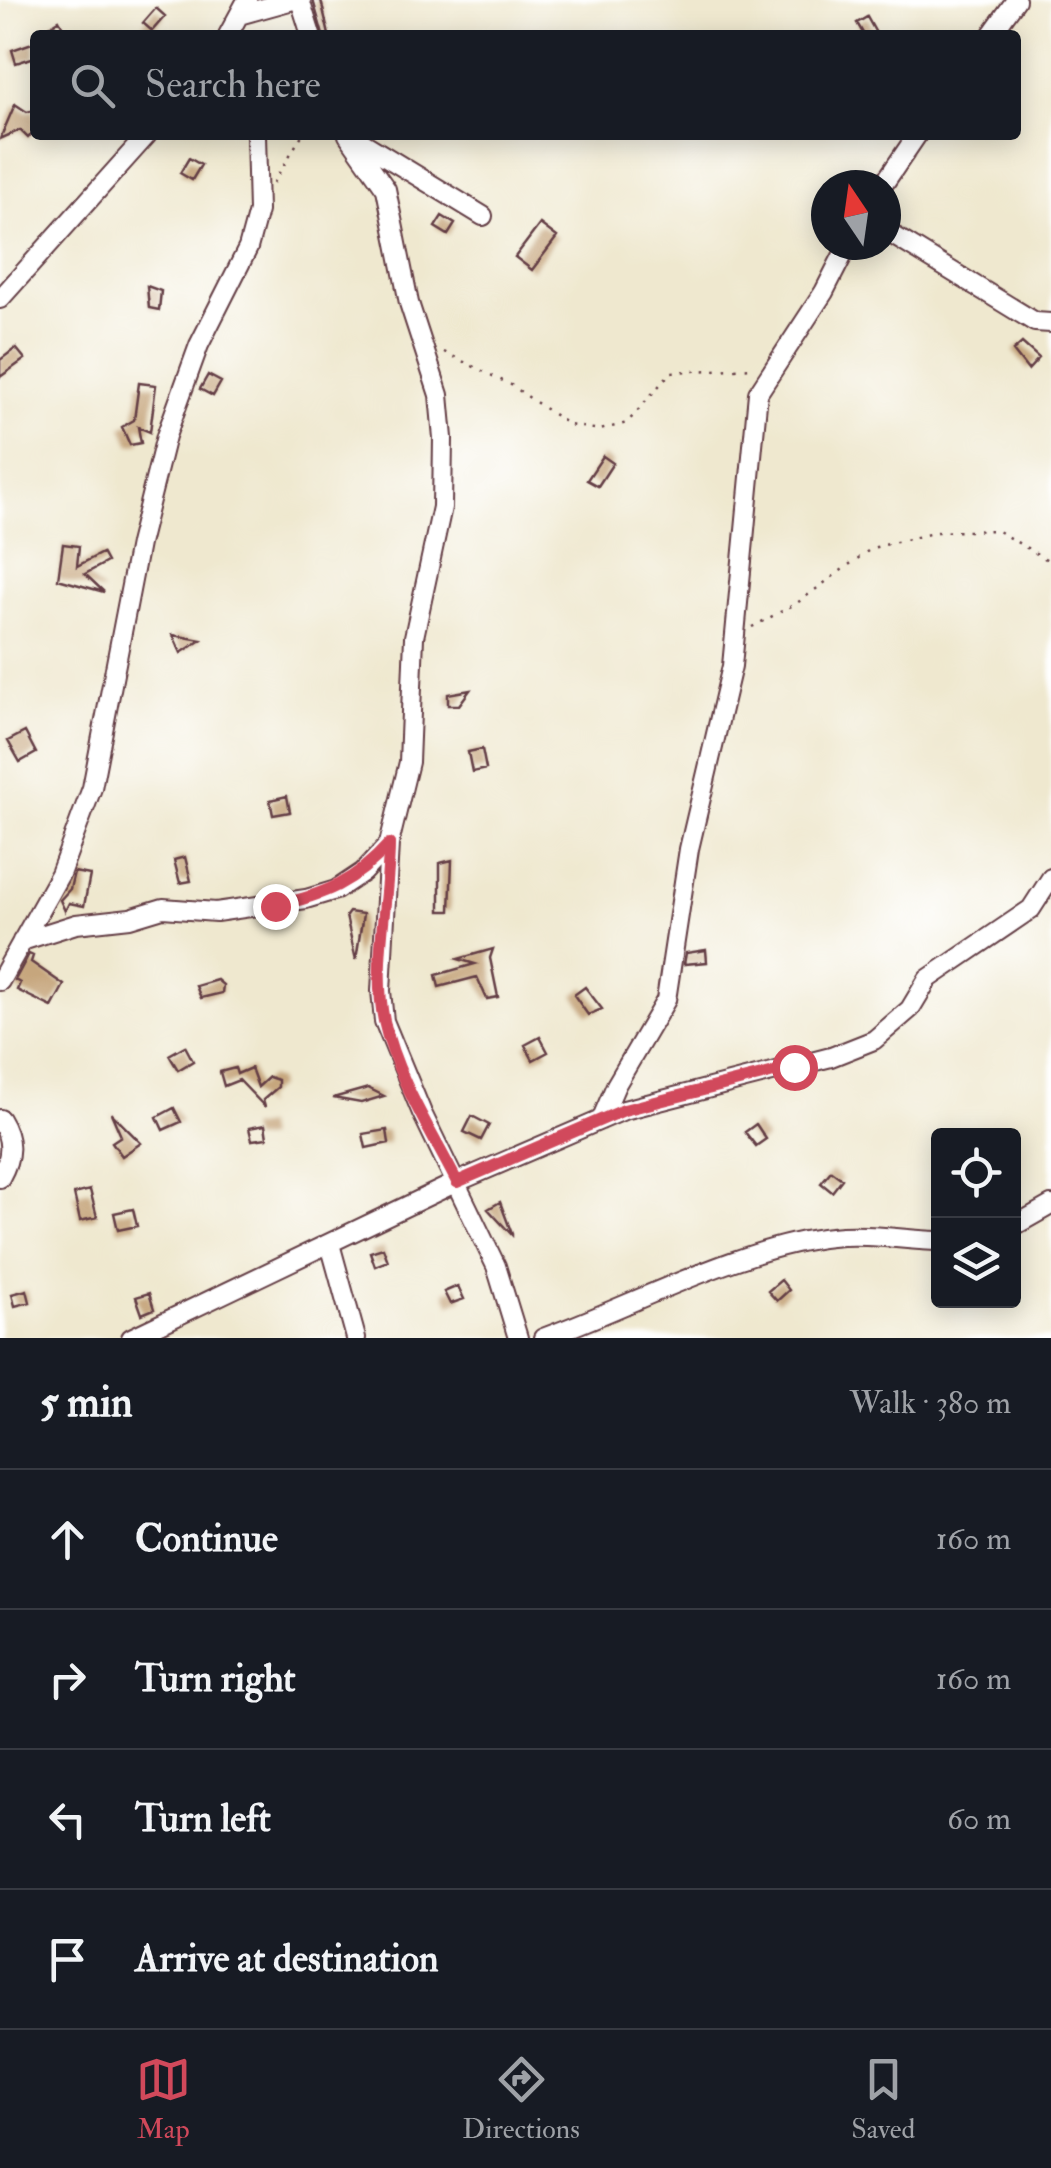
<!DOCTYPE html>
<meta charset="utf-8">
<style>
body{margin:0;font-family:"IM FELL Double Pica",serif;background:#20242c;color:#f1f3f6}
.controls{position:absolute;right:30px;bottom:30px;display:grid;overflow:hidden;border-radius:10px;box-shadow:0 5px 25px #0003}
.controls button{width:90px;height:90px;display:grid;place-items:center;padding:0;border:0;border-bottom:2px solid #363941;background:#171b24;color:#f1f3f6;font:50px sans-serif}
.compass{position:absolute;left:811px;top:170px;width:90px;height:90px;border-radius:50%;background:#171b24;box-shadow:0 5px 25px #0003;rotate:347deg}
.stop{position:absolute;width:30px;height:30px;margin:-22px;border:8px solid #d1495b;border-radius:50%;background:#fff}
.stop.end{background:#d1495b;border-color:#fff;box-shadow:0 2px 10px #0008}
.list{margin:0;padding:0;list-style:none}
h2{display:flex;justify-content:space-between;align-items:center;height:130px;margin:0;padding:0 40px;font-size:42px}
h2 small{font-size:32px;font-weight:400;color:#9ea1a6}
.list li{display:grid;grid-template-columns:65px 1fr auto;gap:30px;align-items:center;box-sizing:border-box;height:140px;padding:0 40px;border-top:2px solid #363941}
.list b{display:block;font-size:38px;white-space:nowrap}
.list em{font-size:32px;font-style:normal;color:#9ea1a6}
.icon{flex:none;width:55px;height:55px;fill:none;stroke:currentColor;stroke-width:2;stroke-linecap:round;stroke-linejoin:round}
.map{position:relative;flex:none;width:1051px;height:1338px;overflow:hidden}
.search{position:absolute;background:#171b24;box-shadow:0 5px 25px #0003;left:30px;right:30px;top:30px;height:110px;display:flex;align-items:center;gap:25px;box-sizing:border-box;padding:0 35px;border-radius:10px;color:#9ea1a6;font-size:38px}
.sheet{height:690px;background:#171b24}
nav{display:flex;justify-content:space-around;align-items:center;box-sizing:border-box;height:140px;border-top:2px solid #363941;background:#171b24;font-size:28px;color:#9ea1a6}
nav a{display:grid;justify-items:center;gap:5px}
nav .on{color:#d1495b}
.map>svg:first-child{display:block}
.building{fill:#c6a67d}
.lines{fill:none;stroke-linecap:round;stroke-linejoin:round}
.minor-casing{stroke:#633d44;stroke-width:22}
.path{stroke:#633d44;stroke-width:2.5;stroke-dasharray:2.5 8;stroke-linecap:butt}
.minor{stroke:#fff;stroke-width:18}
.route{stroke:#d1495b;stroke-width:12}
</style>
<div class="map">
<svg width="1051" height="1338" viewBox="0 0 1051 1338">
<rect width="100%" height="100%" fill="#fff"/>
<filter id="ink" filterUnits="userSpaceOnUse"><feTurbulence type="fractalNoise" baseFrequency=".01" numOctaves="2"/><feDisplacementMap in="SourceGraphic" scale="20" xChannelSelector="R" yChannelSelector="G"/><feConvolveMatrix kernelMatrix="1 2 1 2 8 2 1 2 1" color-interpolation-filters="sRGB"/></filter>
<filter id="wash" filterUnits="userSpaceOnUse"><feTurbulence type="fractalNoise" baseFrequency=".0048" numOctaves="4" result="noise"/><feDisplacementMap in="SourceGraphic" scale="40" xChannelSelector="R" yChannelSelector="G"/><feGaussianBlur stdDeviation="2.25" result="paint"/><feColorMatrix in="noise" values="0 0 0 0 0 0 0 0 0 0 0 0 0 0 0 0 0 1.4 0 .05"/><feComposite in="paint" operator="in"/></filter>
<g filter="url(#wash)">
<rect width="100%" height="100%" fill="#efe8cf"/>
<g id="blocks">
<path class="building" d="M313 0H321L329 35H323Z
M156 8 165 16 152 31 143 23Z
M867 17 877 35H864L857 23Z
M59 20 65 31 35 35Z
M35 42V57L16 63 12 50Z
M15 104 27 112 35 110V130L28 138 20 130 0 139Z
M189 158 201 165 192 180 180 173Z
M442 216 455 224 448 235 435 227Z
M540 224 557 237 532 270 515 257Z
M147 286 161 291 159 310 149 308Z
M1022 343 1039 358 1028 370 1013 351Z
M16 348 25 359 0 377V360Z
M208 375 221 382 213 396 200 389Z
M139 383 156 385 150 432 138 427 141 443 130 445 122 427 134 420Z
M603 456 613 463 598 486 587 480Z
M63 544 79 546 77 566 102 553 107 562 85 574 104 592 58 579Z
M173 635 201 640 181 653Z
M470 690 459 705H448V694Z
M25 732 36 753 20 762 8 741Z
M482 749 486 769 472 772 468 752Z
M287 796 290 812 273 815 270 800Z
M185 857 191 881 180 883 174 860Z
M452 860 450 911H440V863Z
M74 872 90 875 84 906 69 903 65 911 60 900 70 889Z
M349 912 363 914 356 960 346 916Z
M493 949 490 958 498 997 487 999 477 977 439 987 436 975 475 964 458 959Z
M706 950 707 962 684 964 686 953Z
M29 954 33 956 31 962 64 985 52 1007 17 990 20 983 15 980Z
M217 980 223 985 222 993 201 998 196 986Z
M585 987 602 1009 588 1015 574 995Z
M540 1037 548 1052 533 1060 525 1045Z
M185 1046 193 1061 178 1070 169 1055Z
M235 1068 237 1074 251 1068 258 1087 269 1077 278 1080V1087L263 1100 265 1107 239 1080 224 1086 220 1072Z
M368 1088 384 1096 361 1103 333 1098Z
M174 1108 181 1122 163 1130 157 1117Z
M111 1113 141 1143 122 1156 112 1142 121 1136Z
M472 1116 489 1125 481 1140 464 1132Z
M756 1124 766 1139 756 1146 745 1132Z
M265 1125 267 1138 252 1140 249 1128Z
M387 1130 389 1143 366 1148 363 1134Z
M831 1171 842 1179 832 1192 821 1183Z
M90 1190 97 1217 80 1221 74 1194Z
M500 1202 512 1234V1235L488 1209Z
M133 1209 137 1226 118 1230 114 1213Z
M383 1248 388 1261 375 1266 370 1252Z
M781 1280 789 1290 777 1301 768 1291Z
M458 1286 464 1299 450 1304 444 1292Z
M27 1290 30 1302 15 1306 12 1294Z
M149 1293 154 1309 142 1314 136 1297Z"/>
</g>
</g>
<g filter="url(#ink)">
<use href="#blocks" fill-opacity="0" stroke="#633d44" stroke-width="2.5"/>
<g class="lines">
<g class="minor-casing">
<path id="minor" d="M300 0 311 35
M239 15 293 0
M228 35 247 0
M991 35 1016 0
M348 135 386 189 409 303 439 395 443 438 442 507 414 637 409 762 389 844 381 991 384 1021 422 1113 496 1266 518 1338
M360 141 483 216
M883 185 917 135
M886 231 1035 322 1051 323
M0 299 147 135
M22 941 76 924 130 918 163 908 216 912 306 899 336 890 363 872 389 844
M0 981 60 874 92 788 139 544 166 436 199 345 248 248 258 211 256 135
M0 1119C13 1140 12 1157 0 1178
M601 1120 616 1085 666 1000 689 849 732 666 758 393 824 292 848 245
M1014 1226 1051 1205
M330 1244 356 1338
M131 1338 457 1182 624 1110 831 1057 874 1040 910 1009 928 979 1031 909 1051 878
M543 1338C629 1307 742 1246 831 1237 866 1233 904 1240 938 1241"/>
</g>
<path class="path" d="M273 183 302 135
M444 352 511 385 569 425 600 430 627 423 671 372 755 368
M752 627 797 603 872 548 937 532 996 530 1051 562"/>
<use href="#minor" class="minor"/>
</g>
</g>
<g class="lines" filter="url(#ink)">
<path class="route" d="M275 906C324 895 355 882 389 844 389 900 372 965 384 1021 396 1077 431 1131 457 1182L624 1110 794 1067"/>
</g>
</svg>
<div class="controls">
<button><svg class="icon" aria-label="locate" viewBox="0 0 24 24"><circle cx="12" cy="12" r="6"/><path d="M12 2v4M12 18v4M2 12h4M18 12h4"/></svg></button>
<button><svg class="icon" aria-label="layers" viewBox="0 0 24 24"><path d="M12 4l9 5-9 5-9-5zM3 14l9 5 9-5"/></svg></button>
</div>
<svg class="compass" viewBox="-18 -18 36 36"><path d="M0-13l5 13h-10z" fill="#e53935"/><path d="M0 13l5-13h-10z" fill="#9ea1a6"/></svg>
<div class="stop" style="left:794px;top:1067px"></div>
<div class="stop end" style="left:275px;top:906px"></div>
<div class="search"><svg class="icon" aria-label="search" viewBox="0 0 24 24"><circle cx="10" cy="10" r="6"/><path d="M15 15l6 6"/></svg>Search here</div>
</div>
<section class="sheet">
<h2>5 min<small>Walk · 380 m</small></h2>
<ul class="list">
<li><svg class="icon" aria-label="ahead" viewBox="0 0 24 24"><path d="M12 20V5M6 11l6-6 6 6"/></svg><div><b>Continue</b></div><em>160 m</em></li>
<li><svg class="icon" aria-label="right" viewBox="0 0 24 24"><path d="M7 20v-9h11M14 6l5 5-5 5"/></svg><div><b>Turn right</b></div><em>160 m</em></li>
<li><svg class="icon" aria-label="left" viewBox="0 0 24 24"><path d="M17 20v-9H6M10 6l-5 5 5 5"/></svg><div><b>Turn left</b></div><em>60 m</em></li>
<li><svg class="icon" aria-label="arrive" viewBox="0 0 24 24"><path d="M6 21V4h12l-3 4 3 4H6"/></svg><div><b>Arrive at destination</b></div></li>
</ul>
</section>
<nav>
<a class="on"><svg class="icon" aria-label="map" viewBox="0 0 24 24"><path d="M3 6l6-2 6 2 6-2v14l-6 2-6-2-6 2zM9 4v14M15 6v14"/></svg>Map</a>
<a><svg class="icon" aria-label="directions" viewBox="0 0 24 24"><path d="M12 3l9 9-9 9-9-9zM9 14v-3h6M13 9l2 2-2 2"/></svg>Directions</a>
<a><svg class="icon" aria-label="saved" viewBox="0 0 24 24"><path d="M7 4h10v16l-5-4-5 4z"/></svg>Saved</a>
</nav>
